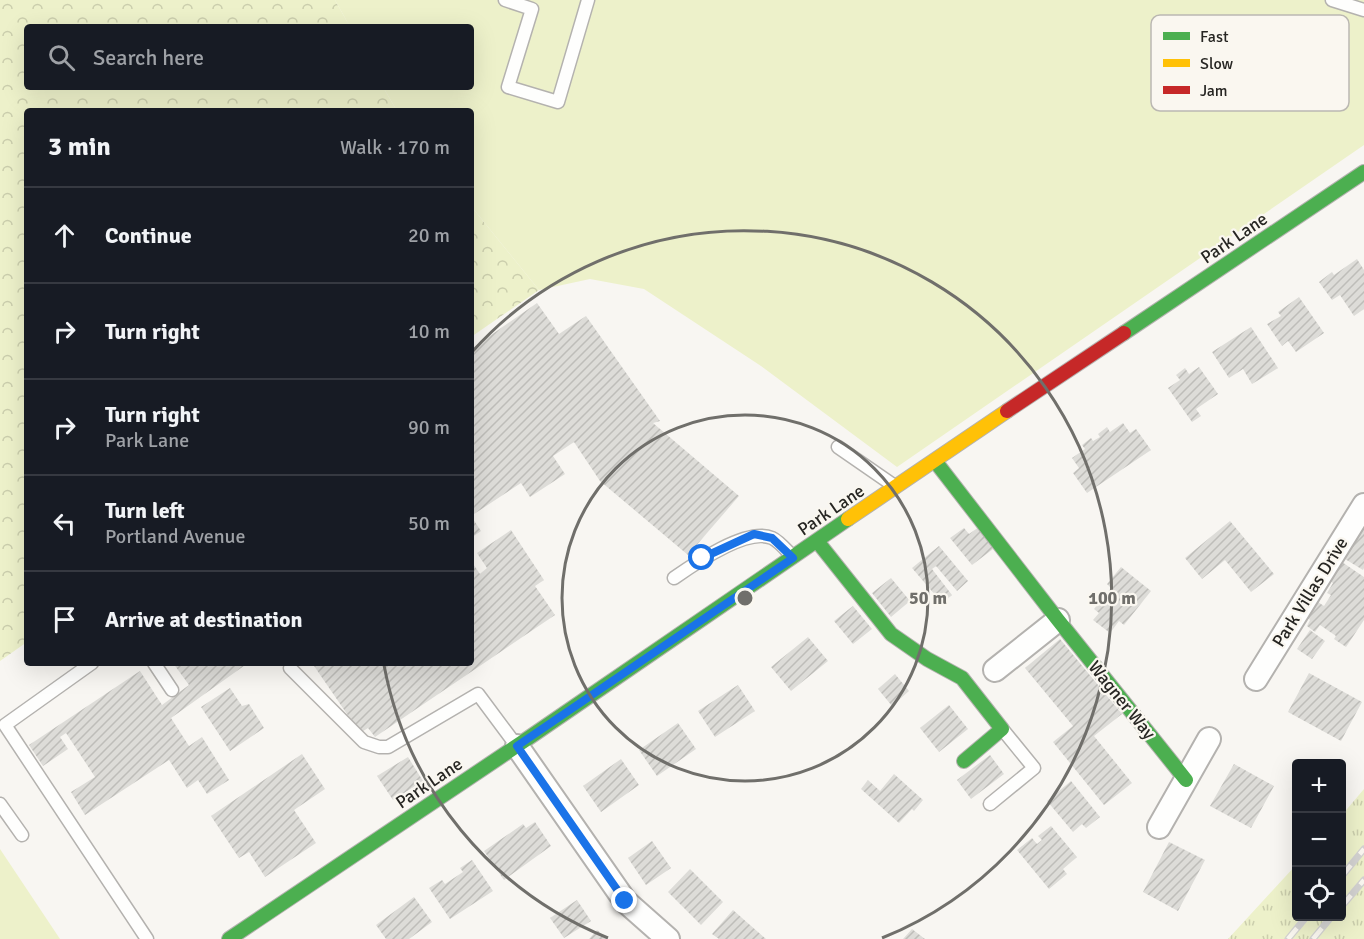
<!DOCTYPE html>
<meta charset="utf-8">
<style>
body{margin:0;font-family:Signika,sans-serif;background:#242831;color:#f1f3f6}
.controls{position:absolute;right:18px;bottom:18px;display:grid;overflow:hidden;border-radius:6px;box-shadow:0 6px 24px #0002}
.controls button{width:54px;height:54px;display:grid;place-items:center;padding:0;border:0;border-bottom:2px solid #363941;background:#171b24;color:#f1f3f6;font:30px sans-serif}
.stop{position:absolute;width:18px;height:18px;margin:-14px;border:4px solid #1a73e8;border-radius:50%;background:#fff}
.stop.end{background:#1a73e8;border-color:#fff;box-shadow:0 2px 6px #0008}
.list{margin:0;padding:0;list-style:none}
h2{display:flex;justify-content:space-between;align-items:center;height:78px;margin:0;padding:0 24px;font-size:26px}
h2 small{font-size:20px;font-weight:400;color:#9ea1a6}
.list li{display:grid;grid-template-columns:39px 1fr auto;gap:18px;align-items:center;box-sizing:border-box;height:96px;padding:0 24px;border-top:2px solid #363941}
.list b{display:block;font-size:22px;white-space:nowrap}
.list p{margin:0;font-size:20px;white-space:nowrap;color:#9ea1a6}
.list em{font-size:20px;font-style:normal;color:#9ea1a6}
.icon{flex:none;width:33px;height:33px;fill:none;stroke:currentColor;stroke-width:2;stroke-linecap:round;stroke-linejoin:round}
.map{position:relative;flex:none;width:1364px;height:939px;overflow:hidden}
.search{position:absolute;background:#171b24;box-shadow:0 6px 24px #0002;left:24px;top:24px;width:450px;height:66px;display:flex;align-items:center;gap:15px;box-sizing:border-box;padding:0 21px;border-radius:6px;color:#9ea1a6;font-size:22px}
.panel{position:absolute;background:#171b24;box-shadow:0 6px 24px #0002;left:24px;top:108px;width:450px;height:558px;border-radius:6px}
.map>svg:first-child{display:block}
.grass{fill:url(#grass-tufts)}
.forest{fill:url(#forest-crowns)}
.pitch{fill:#edf1ca}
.building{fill:url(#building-hatch)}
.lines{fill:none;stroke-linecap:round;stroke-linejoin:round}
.lane-casing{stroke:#b4b2af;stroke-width:15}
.street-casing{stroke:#b4b2af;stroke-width:26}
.fast-casing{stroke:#b4b2af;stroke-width:16}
.slow-casing{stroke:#b4b2af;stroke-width:16}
.jam-casing{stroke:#b4b2af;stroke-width:16}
.lane{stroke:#fefefd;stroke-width:12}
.street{stroke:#fefefd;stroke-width:22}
.fast{stroke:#4caf50;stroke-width:14}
.slow{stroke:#ffc107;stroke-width:14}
.jam{stroke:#c62828;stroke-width:14}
.rail-casing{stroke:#d3d2d1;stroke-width:7}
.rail{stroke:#faf7f0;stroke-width:4.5;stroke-dasharray:14;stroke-linecap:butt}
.route{stroke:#1a73e8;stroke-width:8}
.ring{fill:none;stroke:#706f6b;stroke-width:3}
.labels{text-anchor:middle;stroke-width:4.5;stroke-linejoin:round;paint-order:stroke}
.street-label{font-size:18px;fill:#272623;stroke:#faf7f0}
.key{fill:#faf7f0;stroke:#bbb8b2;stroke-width:1.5}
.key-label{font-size:16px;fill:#272623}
.centre{fill:#706f6b;stroke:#faf7f0;stroke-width:3}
.ring-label{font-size:18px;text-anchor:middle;font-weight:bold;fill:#706f6b;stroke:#faf7f0;stroke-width:4.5;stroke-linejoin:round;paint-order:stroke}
</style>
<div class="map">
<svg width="1364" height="939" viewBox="0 0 1364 939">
<defs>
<pattern id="grass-tufts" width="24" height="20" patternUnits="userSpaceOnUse" patternTransform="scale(1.5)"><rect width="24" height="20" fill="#edf1ca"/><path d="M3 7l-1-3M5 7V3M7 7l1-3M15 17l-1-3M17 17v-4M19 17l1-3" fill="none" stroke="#cbcead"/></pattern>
<pattern id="forest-crowns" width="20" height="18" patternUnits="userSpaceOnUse" patternTransform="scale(1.5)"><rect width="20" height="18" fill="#edf1ca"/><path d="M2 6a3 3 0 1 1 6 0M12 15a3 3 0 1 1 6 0" fill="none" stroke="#cbcead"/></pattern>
<pattern id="building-hatch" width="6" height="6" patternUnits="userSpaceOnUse" patternTransform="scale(1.5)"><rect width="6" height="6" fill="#dddcd8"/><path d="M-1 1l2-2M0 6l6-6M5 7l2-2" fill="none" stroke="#bebdb9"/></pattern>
</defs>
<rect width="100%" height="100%" fill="#f8f6f2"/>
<path class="grass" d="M1364 789V939H1228L1296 865V916H1342V815Z"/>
<path class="forest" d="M0 0H335L350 27H27V87H383L397 111H27V642L0 661Z
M471 206 539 290 471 337Z"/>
<path class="pitch" d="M335 0H1364V145L897 467 761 366 644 289 590 279 539 290 471 206V111H397L383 87H471V27H350Z
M0 849 60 939H0Z"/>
<path class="building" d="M1357 259 1364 270V309L1354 316 1340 295 1332 300 1319 282 1332 272 1334 275Z
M1299 297 1324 333 1296 352 1288 341 1282 346 1267 324 1281 316 1278 312Z
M537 303 559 334 586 316 660 421 653 423 739 496 688 555 600 481 574 442 553 456 565 474 530 497 521 483 471 516 481 531 471 538V349Z
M1251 327 1278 368 1252 384 1243 369 1229 378 1212 352Z
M1199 367 1218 394 1196 409 1201 416 1192 422 1168 388 1180 380 1176 375 1185 368 1189 374Z
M1123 423 1130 433 1136 429 1151 450 1087 493 1073 473 1079 468 1072 458 1085 449 1082 445 1091 438 1093 441 1100 437 1098 434 1107 427 1110 432Z
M1230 521 1274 574 1251 592 1225 560 1202 579 1185 558Z
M979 527 993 549 972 565 950 538 964 528 969 534Z
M1364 528V568L1363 570 1345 559Z
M511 530 544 580 535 586 555 615 375 737 368 728 360 733 312 663H471V561L480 574 487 568 477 553Z
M939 546 968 581 957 591 936 566 932 569 952 595 942 603 912 568Z
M1339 560 1364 577V620L1346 647 1334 639 1336 636 1320 625 1315 632 1307 626 1310 620 1307 618 1318 602 1324 606 1331 595 1327 593 1333 583 1326 578Z
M1121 567 1151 591 1124 625 1119 621 1110 633 1093 620 1099 613 1094 609 1111 588 1107 584Z
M891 578 910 601 891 617 872 593Z
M853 606 872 629 853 644 834 621Z
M1310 630 1325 641 1312 659 1297 649Z
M808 637 828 661 791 691 771 667Z
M1060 639 1122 714 1094 736 1132 783 1104 805 1053 742 1073 726 1025 668Z
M173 663H248L171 718 189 746 202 737 229 780 207 794 198 780 187 788 169 760 85 815 71 792 95 777 66 733 60 737 68 749 43 766 29 745 140 671 162 705 189 685Z
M1309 673 1362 702 1341 741 1288 712Z
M895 674 909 691 892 706 878 689Z
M738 685 755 711 715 737 698 711Z
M230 688 242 706 249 704 264 728 230 751 201 707Z
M949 705 968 729 939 752 920 728Z
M678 723 696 749 657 776 639 750Z
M302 754 325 789 294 810 316 843 265 877 249 852 239 858 211 816Z
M990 755 1004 774 971 799 957 780Z
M408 757 423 781 393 800 377 776Z
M621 759 639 785 601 812 583 786Z
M1234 764 1274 786 1251 828 1210 806Z
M894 774 923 800 914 811 912 809 899 823 861 789 868 780 880 791Z
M1071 781 1100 817 1086 828 1082 824 1073 832 1047 801Z
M535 822 551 846 504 880 484 851 523 824 526 828Z
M1051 826 1077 857 1063 869 1067 874 1049 889 1017 850 1032 838 1037 844 1042 840 1038 836Z
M652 841 671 868 646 885 628 858Z
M1169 842 1205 860 1178 911 1143 892Z
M472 860 493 891 450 919 429 888 442 880 445 884 463 872 460 868Z
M690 869 723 902 701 925 668 892Z
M414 897 432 922 409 939H386L376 925Z
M577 900 591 921 564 938 550 918Z
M733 910 750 925 766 939H719L712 934Z
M912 929 925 939H903Z
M597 930 608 939H589Z"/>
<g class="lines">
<g class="lane-casing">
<path id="lane" d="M505 0 532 9 508 87 558 102 588 0
M1332 0 1364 10
M838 447 893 485
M674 578C694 564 747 527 772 538 779 541 787 551 793 557
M92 663 5 725 147 939
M154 663 172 690
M290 668 364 742 379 747H388L478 694 516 745
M0 804 22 835
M990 804 1034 768 1003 730"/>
</g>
<g class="street-casing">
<path id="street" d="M995 670 1058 620
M1256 679 1364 505
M517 746 625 901 668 939
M1159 827 1209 739"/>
</g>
<g class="fast-casing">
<path id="fast" d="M1124 333 1364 172
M935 461 1058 620 1186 780
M817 541 891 634 927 659 962 678 1002 729 964 761
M229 939 530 737 848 519"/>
</g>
<g class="slow-casing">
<path id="slow" d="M848 519 1007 411"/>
</g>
<g class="jam-casing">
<path id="jam" d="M1007 411 1124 333"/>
</g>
<use href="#lane" class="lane"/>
<use href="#street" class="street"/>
<use href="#fast" class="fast"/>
<use href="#slow" class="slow"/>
<use href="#jam" class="jam"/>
<g class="rail-casing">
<path id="rail" d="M1342 876 1364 849
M1342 906 1364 880
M1288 939 1307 916
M1313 939 1332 916"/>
</g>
<use href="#rail" class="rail"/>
</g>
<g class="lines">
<path class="route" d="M625 901 517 746 793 558 772 538 754 534 702 558"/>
</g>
<g class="ring">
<circle cx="745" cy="598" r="183"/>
<path d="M608 938A367 367 0 0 1 384 665M472 352A367 367 0 1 1 882 938"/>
</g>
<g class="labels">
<g class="street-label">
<text transform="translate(1234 238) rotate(-34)" y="6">Park Lane</text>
<text transform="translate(831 510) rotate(-34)" y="6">Park Lane</text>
<text transform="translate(1310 592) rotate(-58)" y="6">Park Villas Drive</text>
<text transform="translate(1122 700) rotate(51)" y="6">Wagner Way</text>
<text transform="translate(429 783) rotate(-34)" y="6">Park Lane</text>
</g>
</g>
<rect x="1151" y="15" width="198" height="96" rx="9" class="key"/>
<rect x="1163" y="32" width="27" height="8" fill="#4caf50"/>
<rect x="1163" y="59" width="27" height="8" fill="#ffc107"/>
<rect x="1163" y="86" width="27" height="8" fill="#c62828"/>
<g class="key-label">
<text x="1200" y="42">Fast</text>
<text x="1200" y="69">Slow</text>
<text x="1200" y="96">Jam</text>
</g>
<circle cx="745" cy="598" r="9" class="centre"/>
<g class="ring-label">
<text x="928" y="604">50 m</text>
<text x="1112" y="604">100 m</text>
</g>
</svg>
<div class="controls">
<button>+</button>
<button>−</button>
<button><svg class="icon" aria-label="locate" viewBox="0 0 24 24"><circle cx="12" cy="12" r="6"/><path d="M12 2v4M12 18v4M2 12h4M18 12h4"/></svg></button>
</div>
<div class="stop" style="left:702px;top:558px"></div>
<div class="stop end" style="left:625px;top:901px"></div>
<div class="search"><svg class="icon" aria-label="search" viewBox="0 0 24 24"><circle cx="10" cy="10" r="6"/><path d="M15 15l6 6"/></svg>Search here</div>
<section class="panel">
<h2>3 min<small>Walk · 170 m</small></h2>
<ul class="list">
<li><svg class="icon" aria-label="ahead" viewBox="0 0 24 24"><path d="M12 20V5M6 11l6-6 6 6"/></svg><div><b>Continue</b></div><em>20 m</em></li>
<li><svg class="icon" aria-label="right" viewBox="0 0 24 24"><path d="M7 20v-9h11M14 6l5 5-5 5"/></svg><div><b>Turn right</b></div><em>10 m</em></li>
<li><svg class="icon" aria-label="right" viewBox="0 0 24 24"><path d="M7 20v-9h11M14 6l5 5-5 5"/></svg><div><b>Turn right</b><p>Park Lane</p></div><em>90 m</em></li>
<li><svg class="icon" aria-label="left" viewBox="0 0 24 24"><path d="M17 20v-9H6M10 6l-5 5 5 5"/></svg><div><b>Turn left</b><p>Portland Avenue</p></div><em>50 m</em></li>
<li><svg class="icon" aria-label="arrive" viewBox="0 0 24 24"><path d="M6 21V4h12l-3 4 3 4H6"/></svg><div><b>Arrive at destination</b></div></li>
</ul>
</section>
</div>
